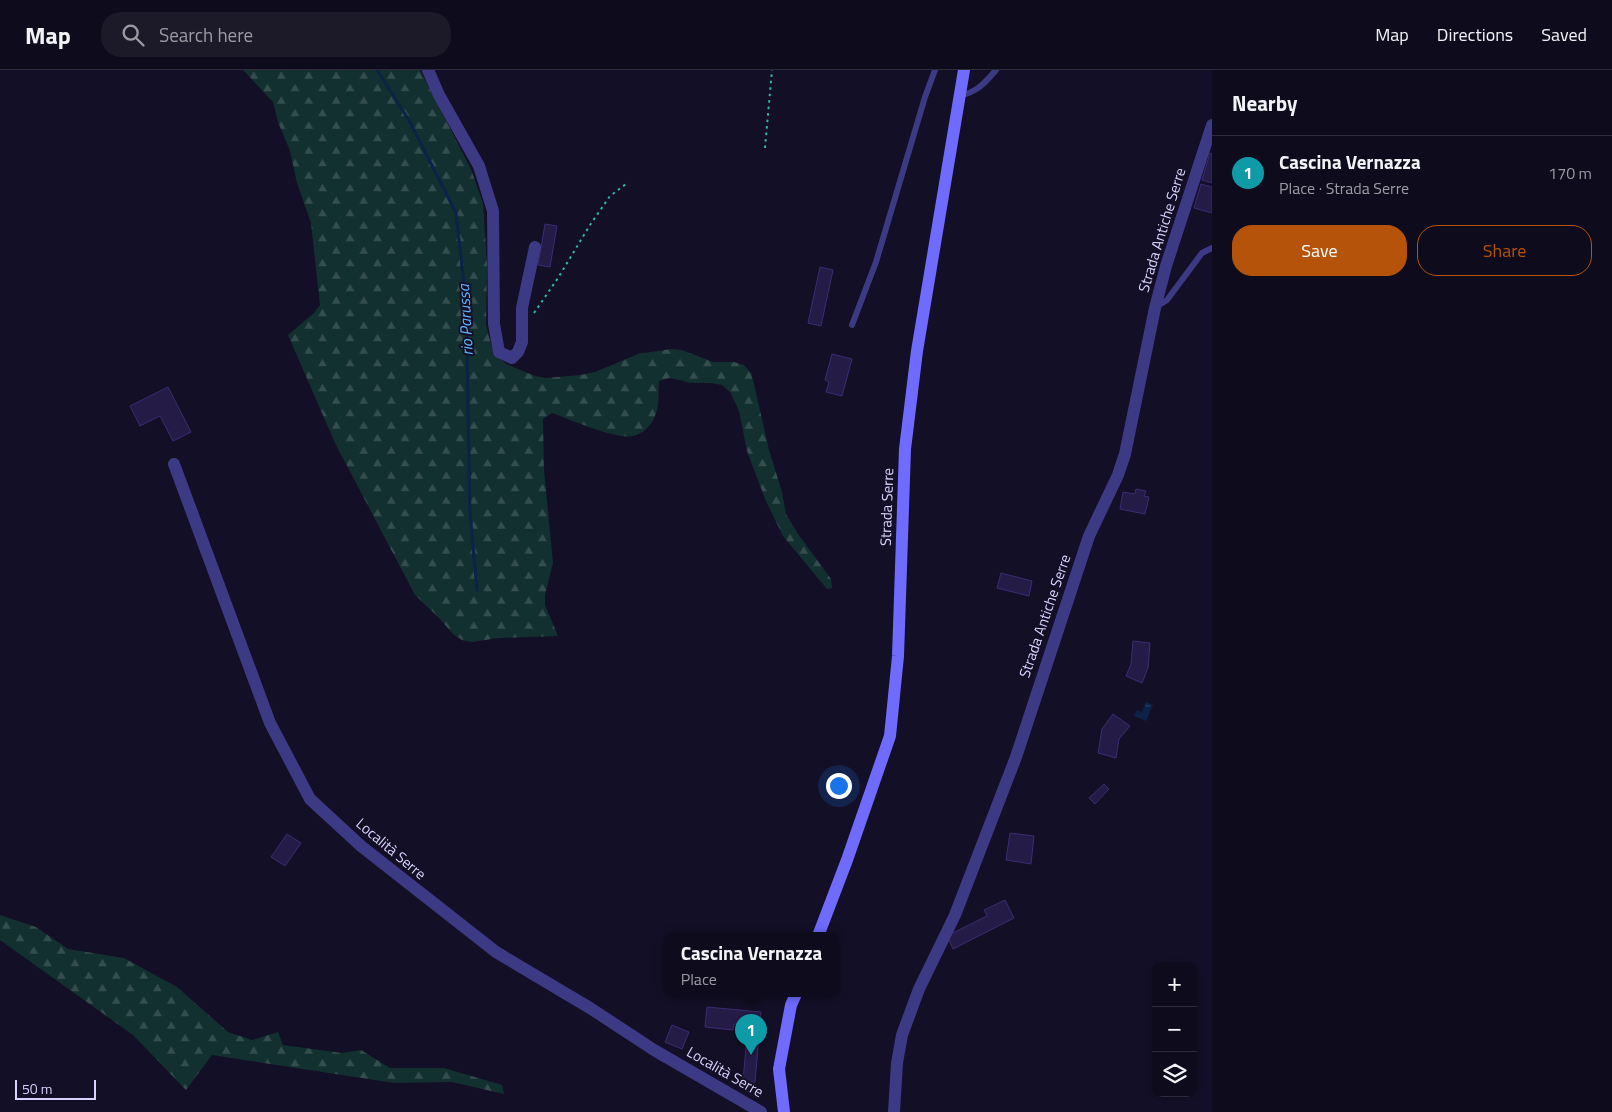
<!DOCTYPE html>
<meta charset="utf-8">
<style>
body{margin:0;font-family:"Titillium Web",sans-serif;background:#1c1929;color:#f1f3f6}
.controls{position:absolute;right:15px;bottom:15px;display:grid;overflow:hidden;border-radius:10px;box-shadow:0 1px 4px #0004}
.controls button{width:45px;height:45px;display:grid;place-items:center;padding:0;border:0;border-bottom:1px solid #2e2b3b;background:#0e0b1c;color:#f1f3f6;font:25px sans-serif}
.scale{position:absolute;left:15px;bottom:12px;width:81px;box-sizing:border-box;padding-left:5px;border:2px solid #d9d4ff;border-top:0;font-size:14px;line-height:18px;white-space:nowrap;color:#d9d4ff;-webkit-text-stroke:4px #130f26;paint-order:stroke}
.you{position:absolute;left:838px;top:715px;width:18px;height:18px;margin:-12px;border:4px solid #fff;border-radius:50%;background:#1a73e8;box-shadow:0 0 0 8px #1a73e833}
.badge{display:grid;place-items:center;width:32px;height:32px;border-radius:50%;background:#b45309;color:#fff;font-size:16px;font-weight:700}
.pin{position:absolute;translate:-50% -41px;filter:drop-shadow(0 1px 2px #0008)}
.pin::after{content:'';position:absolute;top:26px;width:18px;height:15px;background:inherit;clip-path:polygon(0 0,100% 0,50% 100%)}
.popup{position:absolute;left:664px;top:862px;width:175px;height:65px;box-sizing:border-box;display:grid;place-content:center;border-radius:10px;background:#0e0b1c;filter:drop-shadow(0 1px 4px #0005);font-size:16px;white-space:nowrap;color:#9b9ba3}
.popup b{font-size:19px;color:#f1f3f6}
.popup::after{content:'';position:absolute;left:50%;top:100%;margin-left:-10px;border:10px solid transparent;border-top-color:#0e0b1c}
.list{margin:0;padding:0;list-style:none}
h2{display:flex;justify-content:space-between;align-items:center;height:65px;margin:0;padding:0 20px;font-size:21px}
h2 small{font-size:16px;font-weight:400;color:#9b9ba3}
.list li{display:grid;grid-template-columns:32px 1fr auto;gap:15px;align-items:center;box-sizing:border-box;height:75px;padding:0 20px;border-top:1px solid #2e2b3b}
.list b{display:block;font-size:19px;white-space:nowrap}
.list p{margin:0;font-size:16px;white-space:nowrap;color:#9b9ba3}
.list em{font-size:16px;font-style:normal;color:#9b9ba3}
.actions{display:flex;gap:10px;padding:15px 20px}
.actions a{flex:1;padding:11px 0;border:1px solid #b45309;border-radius:20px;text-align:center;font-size:18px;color:#b45309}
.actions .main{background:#b45309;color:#fff}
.icon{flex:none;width:28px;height:28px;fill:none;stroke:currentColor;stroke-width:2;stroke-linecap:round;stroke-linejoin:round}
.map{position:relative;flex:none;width:1212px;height:1042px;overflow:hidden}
header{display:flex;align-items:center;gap:30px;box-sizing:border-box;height:70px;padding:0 25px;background:#0e0b1c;border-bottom:1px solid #2e2b3b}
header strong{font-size:24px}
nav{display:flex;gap:28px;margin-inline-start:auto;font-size:18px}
.search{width:350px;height:45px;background:#1c1929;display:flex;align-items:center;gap:12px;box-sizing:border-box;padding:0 18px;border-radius:20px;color:#9b9ba3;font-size:19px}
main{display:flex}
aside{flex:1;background:#0e0b1c}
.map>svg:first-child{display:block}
.forest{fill:url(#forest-firs)}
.water{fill:url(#water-ripples)}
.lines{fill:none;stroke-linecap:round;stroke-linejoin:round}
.stream{stroke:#0c2248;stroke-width:3}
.building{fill:#241b47;stroke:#3b2d73}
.path{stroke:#2fb8b0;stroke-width:2;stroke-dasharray:2.5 4;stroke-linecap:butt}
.lane{stroke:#3d3a85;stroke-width:6}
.street{stroke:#3d3a85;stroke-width:12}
.secondary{stroke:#6f6bff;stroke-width:12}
.labels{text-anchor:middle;stroke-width:4;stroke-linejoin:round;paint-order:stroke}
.street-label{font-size:15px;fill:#d9d4ff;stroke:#130f26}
.water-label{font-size:16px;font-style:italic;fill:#62b6ff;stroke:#130f26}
</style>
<header>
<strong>Map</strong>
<div class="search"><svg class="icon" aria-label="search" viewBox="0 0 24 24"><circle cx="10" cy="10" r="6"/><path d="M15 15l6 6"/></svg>Search here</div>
<nav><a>Map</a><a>Directions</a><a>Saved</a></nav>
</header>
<main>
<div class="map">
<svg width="1212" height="1042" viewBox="0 0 1212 1042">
<defs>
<pattern id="forest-firs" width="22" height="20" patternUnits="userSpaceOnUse" patternTransform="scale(1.25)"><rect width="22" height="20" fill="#12302f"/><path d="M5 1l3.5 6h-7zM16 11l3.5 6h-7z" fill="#344d4e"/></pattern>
<pattern id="water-ripples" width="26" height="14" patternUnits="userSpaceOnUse" patternTransform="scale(1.25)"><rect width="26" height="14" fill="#0c2248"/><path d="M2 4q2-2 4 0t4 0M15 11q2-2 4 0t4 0" fill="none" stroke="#2f4163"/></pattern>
</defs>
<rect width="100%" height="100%" fill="#130f26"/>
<path class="forest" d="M243 0H420L471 99 483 133 487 194 486 255 492 278 498 287 506 294 535 306 546 308 580 305 595 302 638 284 671 279 682 280 713 292H734L744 295 751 303 754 314 769 380 782 422 786 444 798 464 831 509 832 518 827 519 783 466 765 429 747 381 739 341 730 322 722 315 711 313H690L680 310 669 308 659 311C658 323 660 335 655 346 652 355 643 364 633 366 616 370 569 349 552 343L543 349 544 400 553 493 545 525V535L558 566 498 568 472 572 462 570 453 564 439 548 415 525 335 373 288 265 314 243 320 235 311 153 297 113 290 81 278 52 273 32Z
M0 845 36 857 68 879 124 888 177 917 228 962 252 970 278 962 283 975 342 983 361 980 390 998H444L502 1015 504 1024 452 1012 394 1013 212 985 186 1020 133 965 0 870Z"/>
<path class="water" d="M1146 632 1153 635 1146 651 1134 646 1137 640 1142 642Z"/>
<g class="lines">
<path class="stream" d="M377 0 410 52 456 143 466 232 470 443 477 520"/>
</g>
<path class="building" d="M1210 83 1212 84V113L1202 110Z
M1201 114 1212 117V143L1194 138Z
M545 154 557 156 550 197 538 195Z
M820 197 833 200 821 256 808 253Z
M832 284 852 289 842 326 826 322 829 312 825 310Z
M168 317 191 362 173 371 160 346 140 356 130 336Z
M1136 419 1146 421 1144 426 1149 427 1145 444 1120 439 1123 422 1135 424Z
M1001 503 1032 511 1029 526 997 518Z
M1133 571 1150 573 1148 598 1142 613 1126 606 1131 594Z
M1113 644 1130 656 1119 669 1116 688 1098 683 1102 659Z
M1104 714 1109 719 1095 734 1089 728Z
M1010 763 1034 766 1031 794 1006 790Z
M287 764 301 773 285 796 271 787Z
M1005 830 1014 848 953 879 947 866 987 846 984 840Z
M707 937 761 942 755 1012 743 1011 748 955 734 954 733 960 705 957Z
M672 955 689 962 682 979 665 972Z"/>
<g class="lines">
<path class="path" d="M765 78 772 0
M534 243 558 208 590 155 610 126 626 114"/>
<path class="lane" d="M959 26C977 22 984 14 996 0
M1156 237 1167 230 1202 183 1212 178
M852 255 876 192 925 27 935 0"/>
<path class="street" d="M428 0 439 25 479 96 493 141 494 254 499 282 512 288 518 282 522 272V238L535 177
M174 394 270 653 310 729 361 776 496 882 590 938 654 980 761 1042
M894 1042 897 993 902 965 919 919 955 845 1016 687 1089 466 1118 405 1125 384 1155 238 1166 196 1212 55"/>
<path class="secondary" d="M818 866 847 790 890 666 898 586 905 379 917 281 964 0
M784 1042 779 999 791 935 796 924"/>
</g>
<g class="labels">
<g class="street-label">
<text transform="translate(1162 160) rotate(-73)" y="5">Strada Antiche Serre</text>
<text transform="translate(887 437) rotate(-88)" y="5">Strada Serre</text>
<text transform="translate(1045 546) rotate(-71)" y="5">Strada Antiche Serre</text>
<text transform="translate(391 779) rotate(40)" y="5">Località Serre</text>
<text transform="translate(725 1002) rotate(30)" y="5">Località Serre</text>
</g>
<g class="water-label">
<text transform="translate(465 250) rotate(-93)" y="6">rio Parussa</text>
</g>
</g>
</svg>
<div class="controls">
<button>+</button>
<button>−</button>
<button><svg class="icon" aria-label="layers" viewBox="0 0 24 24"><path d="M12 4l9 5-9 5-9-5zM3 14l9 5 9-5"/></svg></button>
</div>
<div class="scale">50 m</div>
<div class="you"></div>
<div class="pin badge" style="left:751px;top:985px;background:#0f9aa8">1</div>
<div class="popup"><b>Cascina Vernazza</b>Place</div>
</div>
<aside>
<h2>Nearby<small></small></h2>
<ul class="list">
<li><span class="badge" style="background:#0f9aa8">1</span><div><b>Cascina Vernazza</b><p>Place · Strada Serre</p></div><em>170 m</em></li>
</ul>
<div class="actions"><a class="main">Save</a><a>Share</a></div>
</aside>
</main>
